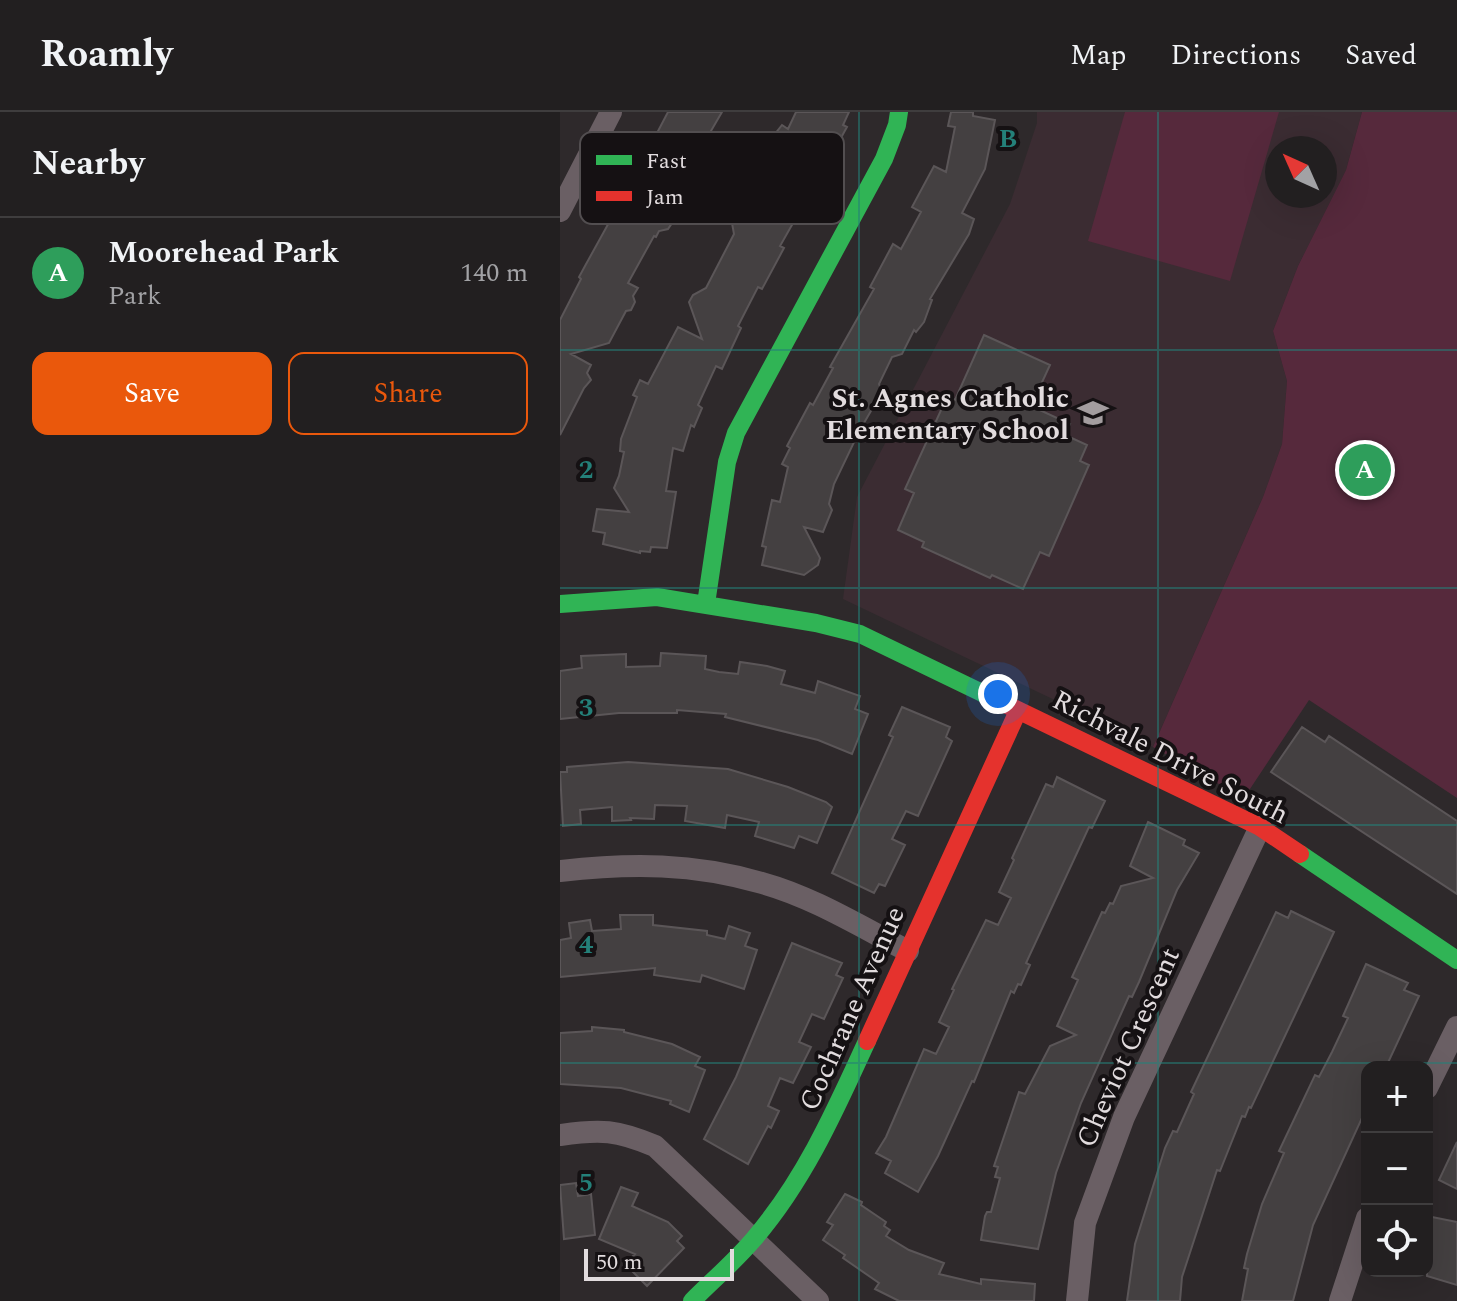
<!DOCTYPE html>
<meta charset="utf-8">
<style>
body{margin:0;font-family:Spectral,serif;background:#2a2729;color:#f1f3f6}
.controls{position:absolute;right:24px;bottom:24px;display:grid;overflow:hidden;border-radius:16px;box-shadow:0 8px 32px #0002}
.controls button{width:72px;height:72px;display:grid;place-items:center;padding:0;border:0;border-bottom:2px solid #3f3d3e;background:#221f20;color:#f1f3f6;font:40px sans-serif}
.compass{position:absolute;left:705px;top:24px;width:72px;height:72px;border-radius:50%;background:#221f20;box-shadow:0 8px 32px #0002;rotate:315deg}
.scale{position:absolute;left:24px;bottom:20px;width:150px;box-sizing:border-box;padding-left:8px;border:4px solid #e2dcde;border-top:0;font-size:22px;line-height:28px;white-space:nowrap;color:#e2dcde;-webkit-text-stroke:6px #151113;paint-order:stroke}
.you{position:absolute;left:438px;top:582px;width:28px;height:28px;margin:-20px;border:6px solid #fff;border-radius:50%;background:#1a73e8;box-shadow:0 0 0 12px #1a73e833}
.badge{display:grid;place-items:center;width:52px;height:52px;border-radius:50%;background:#ea580c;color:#fff;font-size:26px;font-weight:700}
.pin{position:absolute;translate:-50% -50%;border:4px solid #fff;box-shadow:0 2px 8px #0006}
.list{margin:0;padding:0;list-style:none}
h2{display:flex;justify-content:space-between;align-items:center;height:104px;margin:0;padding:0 32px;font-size:34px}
h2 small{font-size:26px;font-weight:400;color:#a2a2a5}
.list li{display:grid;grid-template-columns:52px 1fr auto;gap:24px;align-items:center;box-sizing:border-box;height:112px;padding:0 32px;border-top:2px solid #3f3d3e}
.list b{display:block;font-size:30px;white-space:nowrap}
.list p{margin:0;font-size:26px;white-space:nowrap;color:#a2a2a5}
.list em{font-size:26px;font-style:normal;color:#a2a2a5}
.actions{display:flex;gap:16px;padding:24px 32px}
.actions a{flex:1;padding:18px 0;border:2px solid #ea580c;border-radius:16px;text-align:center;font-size:28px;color:#ea580c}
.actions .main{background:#ea580c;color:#fff}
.icon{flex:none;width:44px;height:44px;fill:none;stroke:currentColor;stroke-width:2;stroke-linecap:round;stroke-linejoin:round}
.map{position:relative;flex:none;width:897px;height:1189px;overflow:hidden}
header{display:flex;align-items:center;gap:48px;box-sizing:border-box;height:112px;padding:0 40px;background:#221f20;border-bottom:2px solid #3f3d3e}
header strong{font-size:38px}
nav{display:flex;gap:44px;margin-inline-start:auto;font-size:28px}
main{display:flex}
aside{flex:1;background:#221f20}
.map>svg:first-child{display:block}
.built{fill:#3b2c32;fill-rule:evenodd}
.green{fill:#56293c}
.building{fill:#444041;stroke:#5b5658;stroke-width:2}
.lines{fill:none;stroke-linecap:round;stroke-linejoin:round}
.street{stroke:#6a5f64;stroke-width:22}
.fast{stroke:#30b455;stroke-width:18}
.jam{stroke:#e5322d;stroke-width:18}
.grid{fill:none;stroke:#248079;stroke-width:2;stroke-opacity:0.55}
.labels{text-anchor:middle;stroke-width:8;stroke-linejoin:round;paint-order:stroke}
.poi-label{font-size:28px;font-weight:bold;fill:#e2dcde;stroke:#151113;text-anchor:end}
.street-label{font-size:28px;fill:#e2dcde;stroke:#151113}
.key{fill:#151113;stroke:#524e50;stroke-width:2}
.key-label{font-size:22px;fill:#e2dcde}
.grid-label{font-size:26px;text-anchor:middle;font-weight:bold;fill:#248079;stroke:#151113;stroke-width:8;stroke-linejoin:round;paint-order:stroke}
</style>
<header>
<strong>Roamly</strong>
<nav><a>Map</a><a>Directions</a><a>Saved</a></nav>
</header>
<main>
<aside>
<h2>Nearby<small></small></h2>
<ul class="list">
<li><span class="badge" style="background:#2e9e5b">A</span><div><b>Moorehead Park</b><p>Park</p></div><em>140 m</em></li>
</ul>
<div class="actions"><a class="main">Save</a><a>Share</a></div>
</aside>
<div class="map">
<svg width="897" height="1189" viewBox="0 0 897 1189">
<rect width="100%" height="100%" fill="#2e292b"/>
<path class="built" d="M477 0H802L786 58 738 154 713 219 727 269 722 332 703 385 593 635 283 487 297 385 450 92 477 11ZM717 36H765V84H717Z"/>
<path class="green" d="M565 0H719L670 169 528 129Z
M802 0H897V686L749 588 684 686 593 635 703 385 722 332 727 269 713 219 738 154 786 58Z"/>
<path class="building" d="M108 0H162L148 24 152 26 139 65 144 73 134 74 128 86 103 73 112 111 108 117 99 119 96 125 94 124 68 171 78 176 73 184 75 190 71 198 66 199 49 231 11 242 31 253 27 261 31 268 24 276 0 323V208L21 167 19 165 25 154 62 87 59 85 71 61 81 42 85 44Z
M236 0H289L283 13 287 15 277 33 243 98 241 97 220 134 224 136 202 177 198 175 178 214 181 216 162 257 156 254 138 293 142 296 134 315 131 313 123 339 113 336 106 379 116 380 107 436 91 435 90 440 80 439V441L43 432 45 421 33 419 37 397 69 400 54 376 59 364 64 340 60 339 61 327 77 285 73 283 80 268 88 272 118 215 142 227 129 190 133 183 146 176 174 122 172 111 175 104 185 101 192 87 190 77 193 70 225 56 205 46 209 37 207 32 222 13 228 17Z
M391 0H413V4L435 8 425 57 402 101 414 107 409 122 370 187 372 188 364 210 356 220 354 218 342 242 332 245 319 272 322 280 304 311 305 317 302 324 296 326 274 372 269 392 272 398 263 420 244 415 260 446 258 453 244 463 202 453 206 435 202 434 212 388 220 390 228 355 222 352 230 336 227 334 250 291 253 293 273 256 270 255 314 177 310 175 333 132 341 137 361 100 352 95 374 54 386 60 395 15 388 14Z
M424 223 490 253 471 294 510 312 505 323 527 333 520 349 529 353 489 444 480 440 463 477 432 463 430 466 362 435 364 430 338 418 354 381 345 377 387 285 395 288Z
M101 541 146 544 145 557 159 560 178 562 180 550 207 554 225 559 221 572 255 581 258 569 300 584 295 597 308 602 292 642 258 628 165 605 166 602 117 598V601H59L0 607V559L22 556 21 544 66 542V555L100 554Z
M342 595 390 615 386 625 392 629 358 704 346 699 332 727 345 733 325 774 319 772 314 781 272 761 333 625 329 623Z
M742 615 765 630 769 624 897 709V782L711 660Z
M68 650 168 657 228 675 266 690 272 695 257 731 239 724 234 736 195 724 199 710 167 703 165 716 125 709 127 694 95 693 94 707 70 706 71 708 52 709V695L20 698 21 712 3 714 0 660H7V655Z
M497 665 545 689 532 716 529 715 466 851 470 853 461 873 458 872 454 881 451 879 414 970 412 969 378 1044 358 1080 325 1061 331 1049 316 1041 326 1025 364 937 376 942 389 915 379 910 394 878 392 877 426 808 438 813 451 786 439 780 454 748 452 746 486 672 493 675Z
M588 710 625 728 623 733 639 741 617 778 579 870 572 885 569 884 521 991 496 1061 478 1137 421 1128 425 1104 427 1100H431L440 1066 435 1065 438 1055 434 1054 459 980 465 982 490 934 516 923 497 914 518 868 512 865 542 800 545 801 550 791 553 792 561 774 593 766 570 754Z
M731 799 774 820 691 996 689 995 685 1005 682 1004 660 1059 657 1058 622 1165 620 1189H567L575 1132 605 1036 613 1019 617 1020 634 982 631 980 716 800 728 806Z
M60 803H93V813L147 819V823L165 827 169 814 190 821 185 834 197 838 184 877 142 863 140 870 94 863 95 856 0 865V828L11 826 9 811 30 808 32 819 61 817Z
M232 831 282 851 276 863 283 866 264 907 252 902 239 930 251 935 233 971 220 966 208 994 219 999 211 1016 208 1014 188 1052 144 1027 176 965Z
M806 852 848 871 844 878 859 884 826 955H807V995L753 1113 733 1189H682L688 1157 684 1156 687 1142 702 1092 724 1041 719 1039 755 963 759 965 772 940 788 906 783 904Z
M32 915 64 918V920L112 932 140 945 135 954 145 958 129 1000 110 992 111 989 61 976 0 972V921L32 919Z
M897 1030V1077L879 1068Z
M16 1071 18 1084 31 1082 35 1123 4 1127 0 1073Z
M61 1075 78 1081 72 1094 108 1110 122 1124 117 1129 124 1136 87 1174 65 1152 75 1142 39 1127Z
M285 1082 302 1090 301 1093 326 1110 324 1114 330 1118 326 1124 349 1138 384 1151 379 1162 421 1172V1167L475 1172 474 1189H339L315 1177 319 1171 283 1146 285 1143 263 1128 273 1113 267 1110Z
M867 1104 897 1110V1173L867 1164Z"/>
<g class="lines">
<path class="street" d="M0 99 51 0
M0 759C71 751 133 751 202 771 253 785 301 815 348 839
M867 976 897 915
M0 1023C41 1017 57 1018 95 1034L258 1189
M517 1189 525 1111 564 1005 700 715
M780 1189 807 1106"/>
<path class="fast" d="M0 492 97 485 256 511 300 522 445 592
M146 492 167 350 176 321 324 47 337 13 339 0
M740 742 897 848
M132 1189C152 1169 175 1149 193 1128 244 1069 275 999 307 929"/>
<path class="jam" d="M445 592 700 715 740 742
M307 929 458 599"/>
</g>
<path class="grid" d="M299 0V1189M598 0V1189M0 238H897M0 476H897M0 713H897M0 951H897"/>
<defs>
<g id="school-bare" transform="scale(2.4)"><path d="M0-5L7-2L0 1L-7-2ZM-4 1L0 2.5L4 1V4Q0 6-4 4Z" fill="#a39d9f" stroke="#151113" stroke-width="2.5" paint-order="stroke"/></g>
</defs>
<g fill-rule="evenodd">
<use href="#school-bare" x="533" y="301"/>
</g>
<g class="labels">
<g class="poi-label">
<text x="509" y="295">St. Agnes Catholic<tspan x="509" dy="32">Elementary School</tspan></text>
</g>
<g class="street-label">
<text transform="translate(611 644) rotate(27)" y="10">Richvale Drive South</text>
<text transform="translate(291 896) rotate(-66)" y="10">Cochrane Avenue</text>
<text transform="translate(567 935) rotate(-66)" y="10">Cheviot Crescent</text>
</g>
</g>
<rect x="20" y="20" width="264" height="92" rx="12" class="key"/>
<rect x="36" y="43" width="36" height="10" fill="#30b455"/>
<rect x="36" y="79" width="36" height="10" fill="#e5322d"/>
<g class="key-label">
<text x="86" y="56">Fast</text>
<text x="86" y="92">Jam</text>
</g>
<g class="grid-label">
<text x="448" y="35">B</text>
<text x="26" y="366">2</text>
<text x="26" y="604">3</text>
<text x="26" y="841">4</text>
<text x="26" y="1079">5</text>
</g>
</svg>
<div class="controls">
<button>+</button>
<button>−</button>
<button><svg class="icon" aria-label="locate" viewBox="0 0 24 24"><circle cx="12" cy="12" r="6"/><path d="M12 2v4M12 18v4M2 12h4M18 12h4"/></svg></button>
</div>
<svg class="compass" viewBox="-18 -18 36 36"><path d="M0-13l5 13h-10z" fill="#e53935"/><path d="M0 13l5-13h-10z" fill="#a2a2a5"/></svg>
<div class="scale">50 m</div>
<div class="you"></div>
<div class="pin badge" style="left:805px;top:358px;background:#2e9e5b">A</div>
</div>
</main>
